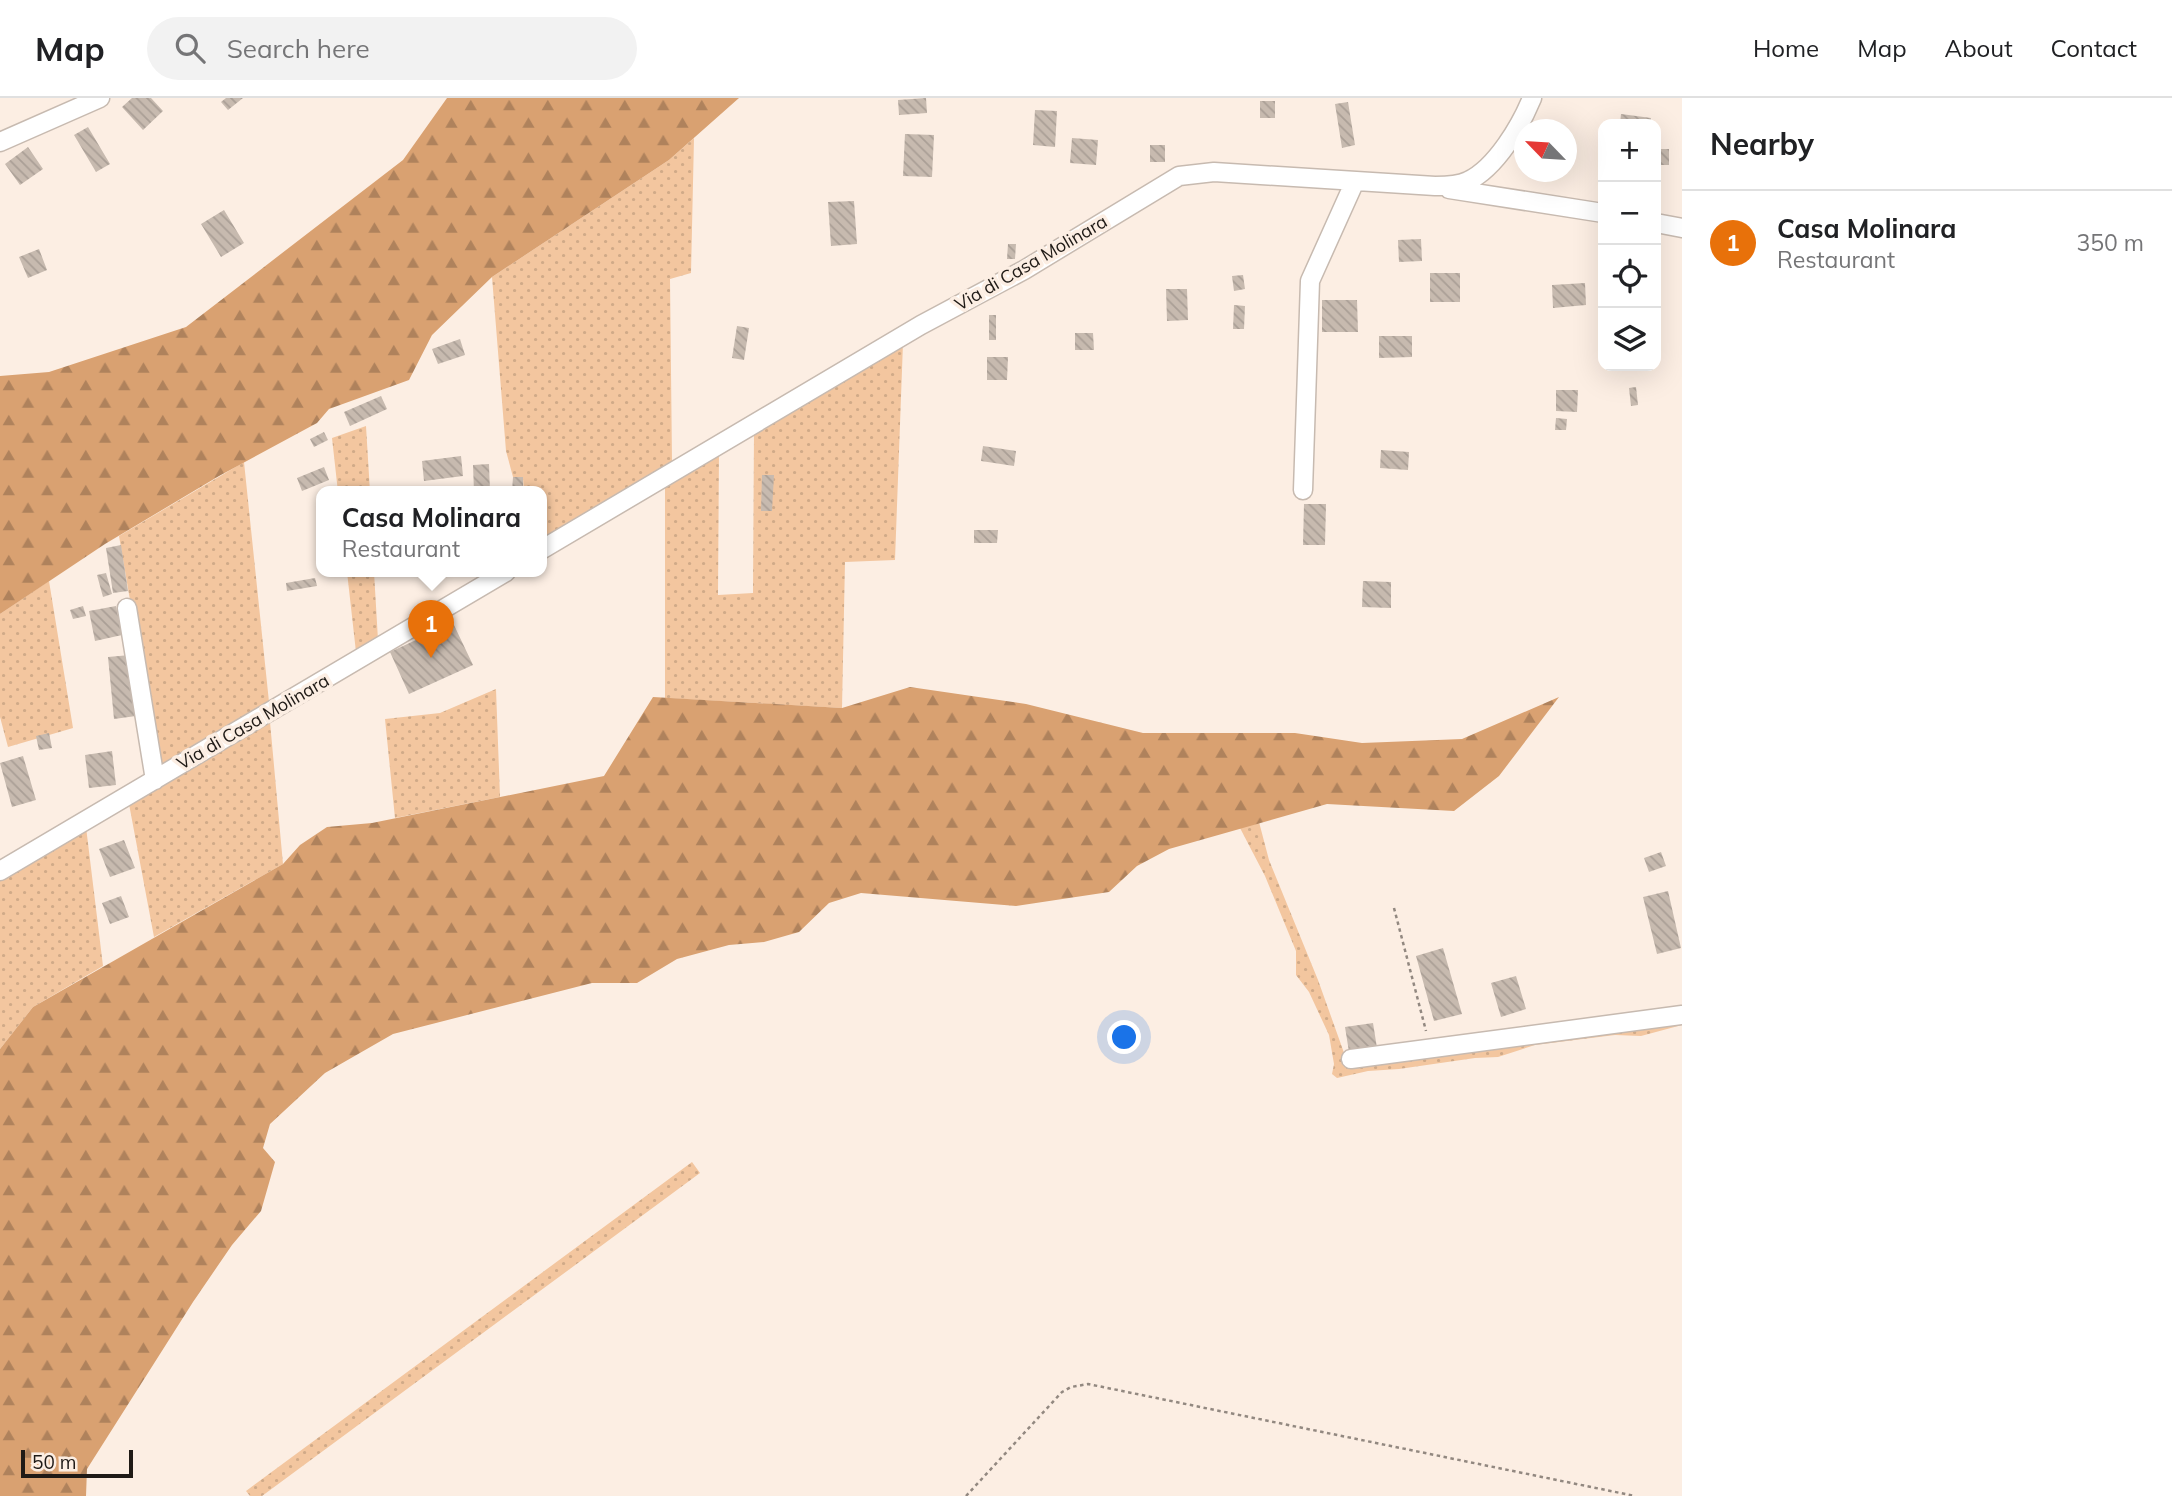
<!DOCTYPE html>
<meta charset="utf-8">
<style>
body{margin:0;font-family:Mulish,sans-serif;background:#f2f2f2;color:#202124}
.controls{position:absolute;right:21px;top:21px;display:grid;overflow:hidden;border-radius:14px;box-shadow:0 7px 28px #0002}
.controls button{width:63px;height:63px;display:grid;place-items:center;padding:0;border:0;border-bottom:2px solid #e0e0e0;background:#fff;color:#202124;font:35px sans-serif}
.compass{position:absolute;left:1514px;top:21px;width:63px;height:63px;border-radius:50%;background:#fff;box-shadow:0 7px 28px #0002;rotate:295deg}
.scale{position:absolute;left:21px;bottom:18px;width:112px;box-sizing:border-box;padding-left:7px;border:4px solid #1f1a16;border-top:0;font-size:19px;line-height:24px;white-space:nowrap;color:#1f1a16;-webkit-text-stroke:5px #fceee3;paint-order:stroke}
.you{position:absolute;left:1125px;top:940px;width:24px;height:24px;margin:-18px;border:5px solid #fff;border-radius:50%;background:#1a73e8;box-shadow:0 0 0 10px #1a73e833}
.badge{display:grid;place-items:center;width:46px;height:46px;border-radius:50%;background:#2c727f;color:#fff;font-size:23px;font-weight:700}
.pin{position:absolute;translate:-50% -58px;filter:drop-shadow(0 2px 4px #0008)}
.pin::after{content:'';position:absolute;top:37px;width:24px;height:21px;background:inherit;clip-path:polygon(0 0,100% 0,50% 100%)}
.popup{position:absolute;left:316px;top:388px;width:231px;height:91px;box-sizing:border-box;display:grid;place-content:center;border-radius:14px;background:#fff;filter:drop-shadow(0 2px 5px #0005);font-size:23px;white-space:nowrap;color:#757577}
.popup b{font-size:26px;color:#202124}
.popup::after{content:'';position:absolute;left:50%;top:100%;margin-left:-14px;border:14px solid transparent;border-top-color:#fff}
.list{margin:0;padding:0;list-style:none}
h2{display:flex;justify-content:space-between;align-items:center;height:91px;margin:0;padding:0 28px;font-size:30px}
h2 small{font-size:23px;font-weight:400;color:#757577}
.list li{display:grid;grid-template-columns:46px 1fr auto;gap:21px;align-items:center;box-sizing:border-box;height:105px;padding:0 28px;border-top:2px solid #e0e0e0}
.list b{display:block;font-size:26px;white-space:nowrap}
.list p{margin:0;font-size:23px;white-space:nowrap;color:#757577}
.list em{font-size:23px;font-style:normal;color:#757577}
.icon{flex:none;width:38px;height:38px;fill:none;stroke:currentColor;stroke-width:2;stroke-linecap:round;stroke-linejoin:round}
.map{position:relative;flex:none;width:1682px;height:1398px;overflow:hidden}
header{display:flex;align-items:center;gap:42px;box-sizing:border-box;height:98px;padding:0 35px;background:#fff;border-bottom:2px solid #e0e0e0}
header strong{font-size:33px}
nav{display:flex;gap:38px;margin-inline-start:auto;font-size:24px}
.search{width:490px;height:63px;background:#f2f2f2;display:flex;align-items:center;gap:18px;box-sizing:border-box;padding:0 24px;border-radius:38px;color:#757577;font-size:26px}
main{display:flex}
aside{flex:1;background:#fff}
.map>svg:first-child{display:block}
.grass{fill:url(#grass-dots)}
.forest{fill:url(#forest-firs)}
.building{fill:url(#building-back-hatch)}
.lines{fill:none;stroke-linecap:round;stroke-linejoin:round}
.minor-casing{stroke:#c7bab0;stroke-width:21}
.path{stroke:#928880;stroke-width:2.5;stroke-dasharray:3.5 3.5;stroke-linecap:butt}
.minor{stroke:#fff;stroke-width:18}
.labels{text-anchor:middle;stroke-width:7;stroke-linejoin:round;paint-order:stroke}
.street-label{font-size:18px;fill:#1f1a16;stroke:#fceee3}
</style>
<header>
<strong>Map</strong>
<div class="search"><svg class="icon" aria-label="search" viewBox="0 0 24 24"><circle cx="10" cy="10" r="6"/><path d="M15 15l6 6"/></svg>Search here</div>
<nav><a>Home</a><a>Map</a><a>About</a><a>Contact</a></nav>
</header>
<main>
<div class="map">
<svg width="1682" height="1398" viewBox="0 0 1682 1398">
<defs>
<pattern id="grass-dots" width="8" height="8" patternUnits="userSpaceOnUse" patternTransform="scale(1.75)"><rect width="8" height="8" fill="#f3c69f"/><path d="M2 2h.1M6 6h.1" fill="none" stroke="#d0aa88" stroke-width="1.8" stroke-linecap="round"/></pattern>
<pattern id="forest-firs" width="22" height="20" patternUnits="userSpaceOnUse" patternTransform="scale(1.75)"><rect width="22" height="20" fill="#d9a171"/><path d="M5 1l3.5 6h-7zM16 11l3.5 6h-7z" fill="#af825c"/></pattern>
<pattern id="building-back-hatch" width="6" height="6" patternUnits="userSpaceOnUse" patternTransform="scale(1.75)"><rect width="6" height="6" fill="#c7baaf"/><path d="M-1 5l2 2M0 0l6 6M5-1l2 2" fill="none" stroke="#aa9f96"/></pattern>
</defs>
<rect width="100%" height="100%" fill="#fceee3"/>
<path class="grass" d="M694 40 691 175 670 181 672 364 541 444V394H524L523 380 513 379 506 353 492 179 669 62Z
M903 245 895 462 845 464 842 610 665 600V385L719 353 718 497 753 495 754 334Z
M366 328 370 394H338L332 340Z
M244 364 269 604 159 671 119 438Z
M347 474H374L378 542 356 554Z
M49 483 73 630 8 649 0 619V516Z
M496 591 500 699 395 720 385 621 440 615Z
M270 624 283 766 154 839 129 706Z
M1259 724 1269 762 1318 882 1348 966 1682 921V927L1641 938 1615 937 1535 947 1498 959 1475 960 1399 971 1368 973 1337 980 1332 976 1334 966 1329 937 1309 894 1296 877V853L1265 778 1240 730Z
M86 729 103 868 33 909 0 951V782Z
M692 1064 700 1075 262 1398H250L246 1393Z"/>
<path class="forest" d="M447 0H739L669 62 492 179 432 237 409 282 329 311 317 325 219 378 105 446 0 516V278L49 274 186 229 403 62Z
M910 589 1026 606 1143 635H1295L1362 645 1462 641 1559 599 1499 678 1454 713 1327 706 1169 751 1137 768 1109 794 1016 808 861 795 829 805 799 834 764 844 729 847 677 861 637 885H592L393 936 325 975 270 1026 263 1050 275 1064 261 1113 232 1147 193 1204 87 1371 86 1398H0V951L33 909 283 766 300 747 327 729 372 725 604 678 653 599 842 610Z"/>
<path class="building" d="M132 0H151L163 13 143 32 122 9Z
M226 0H243L228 12 221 4Z
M926 0 927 15 899 17 898 2Z
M1260 3H1275V20H1260Z
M1348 4 1355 47 1342 50 1335 6Z
M1035 12 1057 13 1055 49 1033 47Z
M1621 16 1651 20 1650 26H1620Z
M88 29 110 66 96 74 74 37Z
M905 36 934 37 932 79 903 78Z
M1072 40 1098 42 1096 67 1070 65Z
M1150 47H1165V64H1150Z
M28 49 43 71 20 87 5 66Z
M1656 51H1669V67H1656Z
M854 103 857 146 831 148 828 104Z
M224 112 244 145 221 159 201 126Z
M1421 141 1422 163 1399 164 1398 142Z
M1008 146H1016L1015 161H1007Z
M39 151 47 172 28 180 19 159Z
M1430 175H1460V204H1430Z
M1243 177 1245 191 1234 193 1232 178Z
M1585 185 1586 207 1553 210 1552 187Z
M1166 191H1187L1188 222 1167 223Z
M1322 202H1357L1358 234H1322Z
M1234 207 1245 208 1244 231H1233Z
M989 217H996V242H989Z
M737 228 749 230 744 262 732 260Z
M1075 235H1093L1094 252H1075Z
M1379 238H1412V259L1379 260Z
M460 241 465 257 438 266 432 251Z
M987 259H1008L1007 282H987Z
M1636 289 1638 307 1631 308 1629 290Z
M1556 292H1578L1577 314 1556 313Z
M381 298 387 311 350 328 344 314Z
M1556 320 1567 321 1566 332H1555Z
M324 334 328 342 314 349 310 341Z
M983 348 1016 353 1014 368 981 363Z
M1381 352 1409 354 1408 372 1380 370Z
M461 358 463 378 424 383 422 363Z
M489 366 490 394H474L473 367Z
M324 369 329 382 302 393 297 380Z
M762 377H774L772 413H761Z
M513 379H523V394H512Z
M1304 406H1326L1325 447H1303Z
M974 432H998L997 445H974Z
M121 447 128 493 113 495 106 450Z
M106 475 112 496 103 499 97 477Z
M315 480 317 488 287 493 286 485Z
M1363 483 1391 484V510L1362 509Z
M83 508 86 518 73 521 70 512Z
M116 508 122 537 95 543 89 513Z
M453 525 473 567 409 596 390 554Z
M130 557 136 618 114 621 108 559Z
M49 635 52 650 39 652 36 638Z
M112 653 116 687 89 690 85 657Z
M23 658 36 702 12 709 0 665Z
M124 742 135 770 110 779 99 751Z
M1661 754 1666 768 1649 774 1644 760Z
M1668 793 1681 850 1657 856 1643 799Z
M121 798 129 819 110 826 102 805Z
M1443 850 1462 916 1434 923 1416 858Z
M1516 878 1526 911 1501 919 1491 885Z
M1373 925 1377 950 1349 954 1345 929Z"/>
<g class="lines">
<g class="minor-casing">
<path id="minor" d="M0 44 100 0
M1449 91 1603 115
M1656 125 1682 130
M1303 392 1310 183 1355 83
M541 452 921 227 1024 172 1179 78 1214 74 1435 88C1446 88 1458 88 1468 83 1496 70 1521 27 1532 0
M127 510 155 682
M0 773 506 474
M1351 961 1682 917"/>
</g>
<path class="path" d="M1394 810 1426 933
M966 1398 1062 1294 1071 1289 1088 1286 1635 1398"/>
<use href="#minor" class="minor"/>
</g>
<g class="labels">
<g class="street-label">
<text transform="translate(1031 165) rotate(-30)" y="6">Via di Casa Molinara</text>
<text transform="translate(253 624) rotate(-30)" y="6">Via di Casa Molinara</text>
</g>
</g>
</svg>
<div class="controls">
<button>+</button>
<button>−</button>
<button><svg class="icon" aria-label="locate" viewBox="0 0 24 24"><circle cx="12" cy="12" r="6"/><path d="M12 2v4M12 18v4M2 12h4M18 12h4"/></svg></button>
<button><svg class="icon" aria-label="layers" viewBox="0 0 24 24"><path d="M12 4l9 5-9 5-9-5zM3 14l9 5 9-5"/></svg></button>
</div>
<svg class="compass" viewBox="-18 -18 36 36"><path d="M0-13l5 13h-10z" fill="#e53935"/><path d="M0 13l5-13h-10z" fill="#757577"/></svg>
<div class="scale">50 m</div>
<div class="you"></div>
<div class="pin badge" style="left:431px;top:560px;background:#e8710a">1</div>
<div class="popup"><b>Casa Molinara</b>Restaurant</div>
</div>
<aside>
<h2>Nearby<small></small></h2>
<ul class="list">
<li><span class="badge" style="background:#e8710a">1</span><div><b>Casa Molinara</b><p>Restaurant</p></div><em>350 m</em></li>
</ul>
</aside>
</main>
